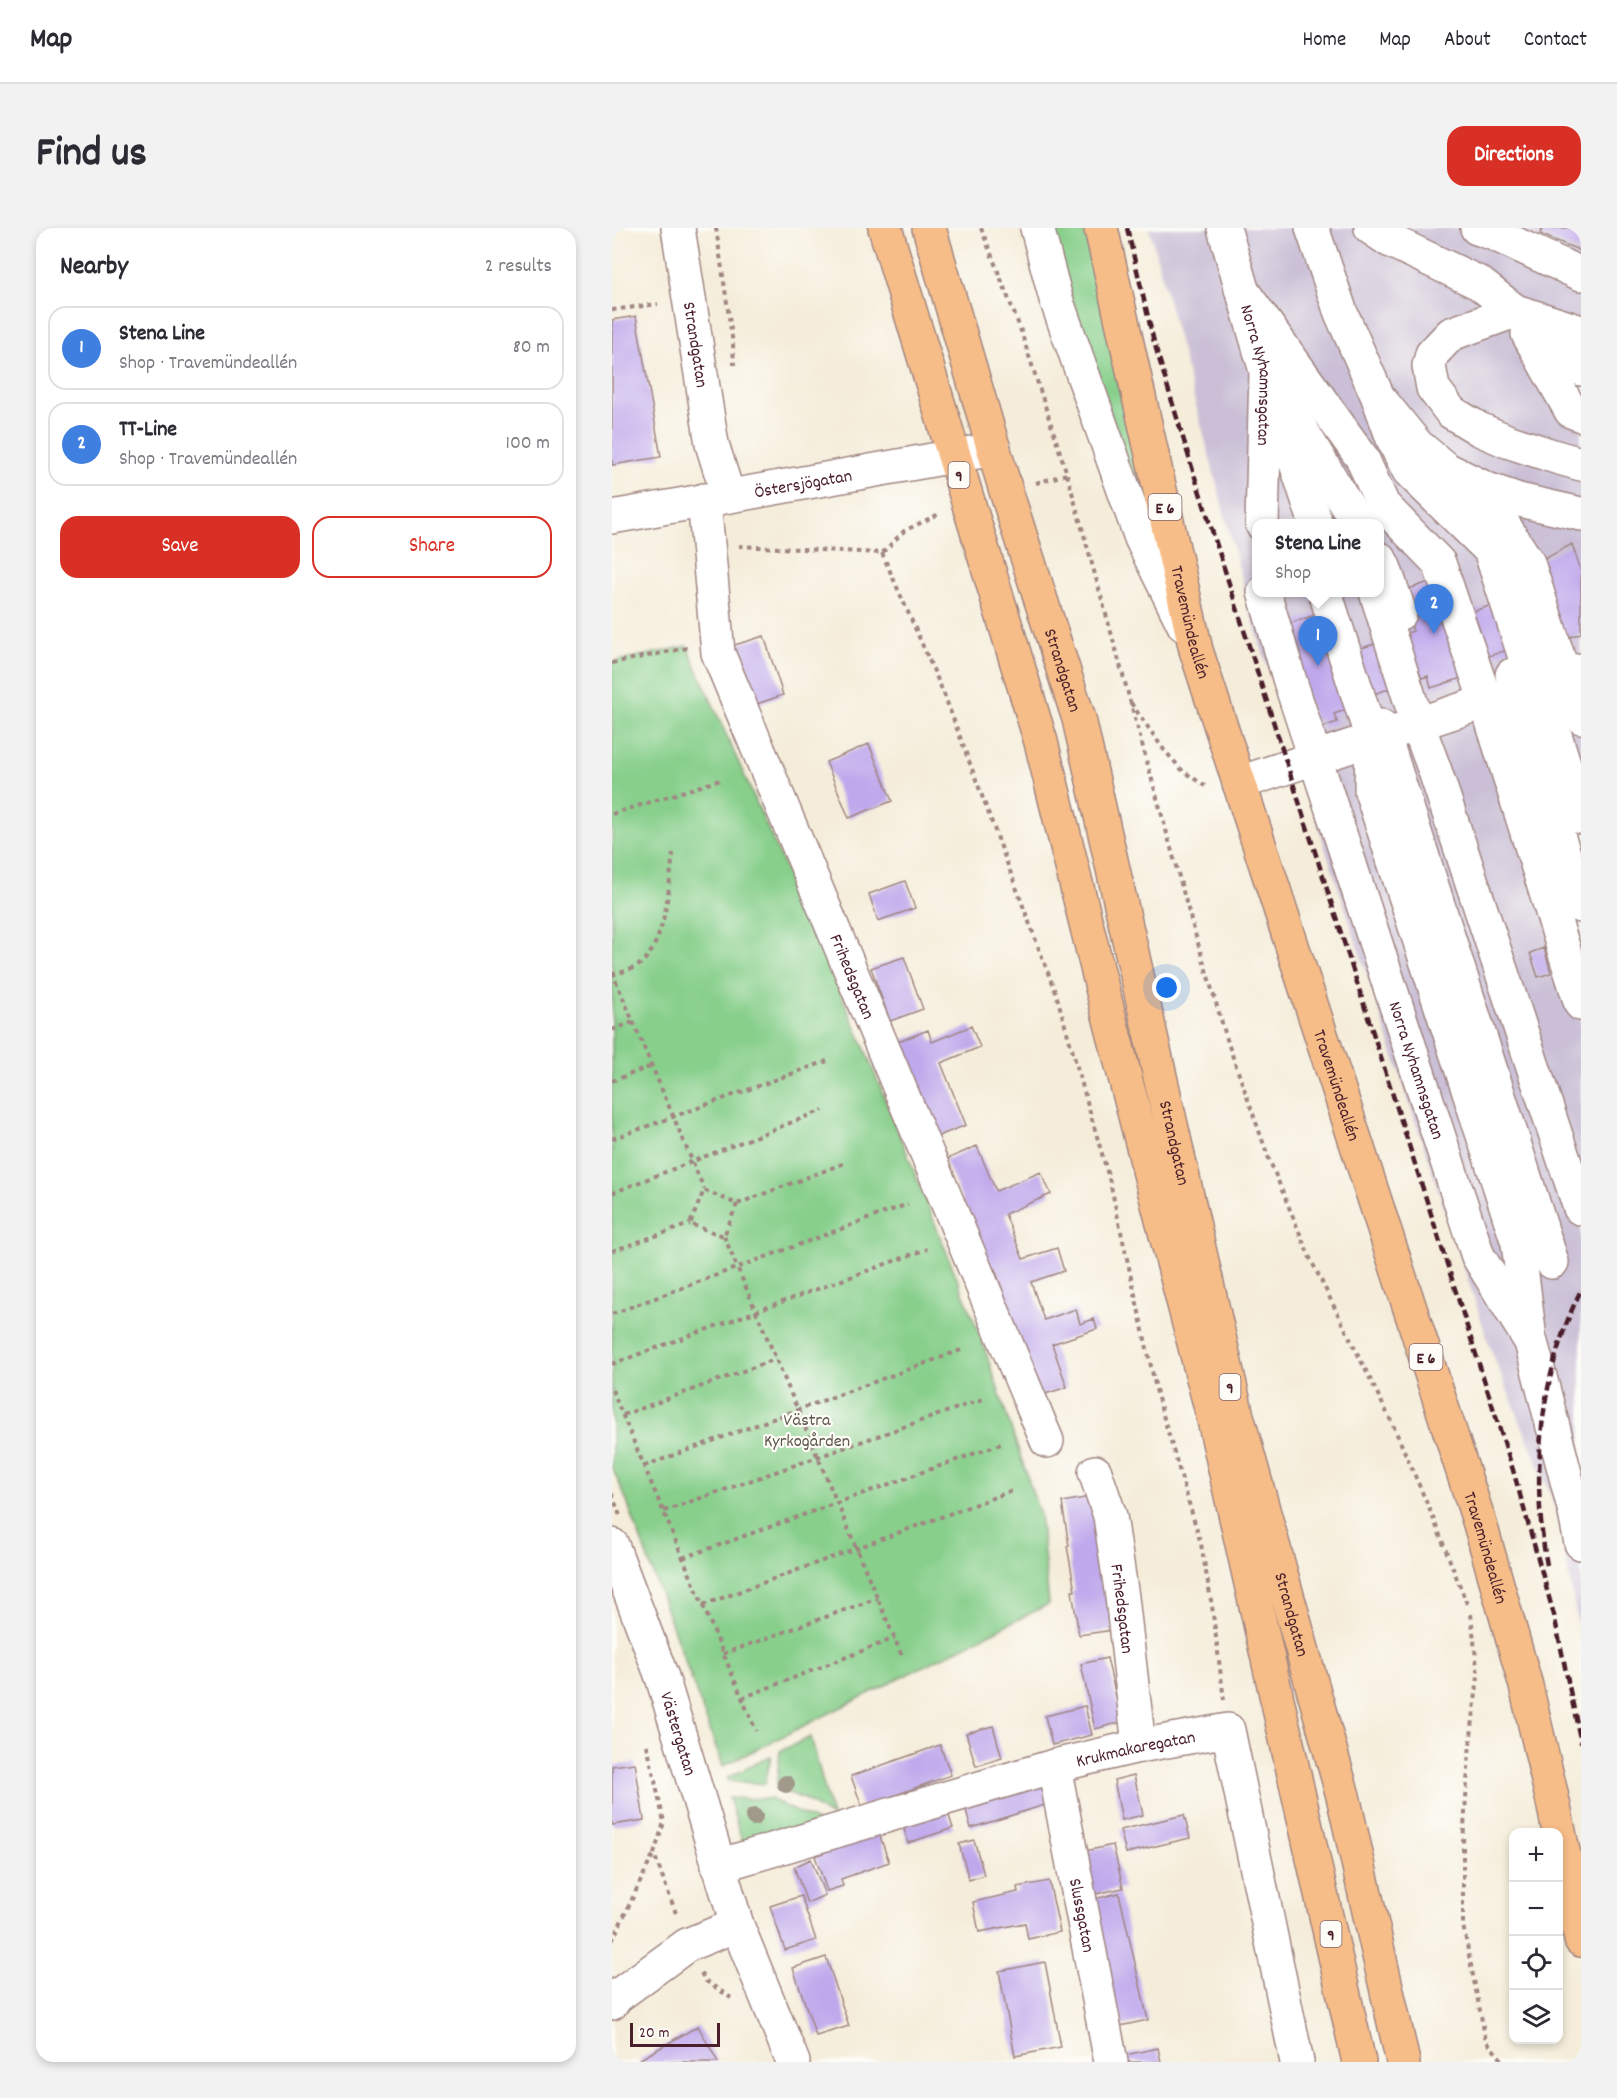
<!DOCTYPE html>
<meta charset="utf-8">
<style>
body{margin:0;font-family:Dekko,sans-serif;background:#f2f2f3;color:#2b2b33}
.controls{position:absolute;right:18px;bottom:18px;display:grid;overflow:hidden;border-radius:12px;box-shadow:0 3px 9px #0003}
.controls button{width:54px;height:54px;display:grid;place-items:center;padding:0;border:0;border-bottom:2px solid #e1e1e2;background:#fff;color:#2b2b33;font:30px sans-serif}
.scale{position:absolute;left:18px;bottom:15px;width:90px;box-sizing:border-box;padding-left:6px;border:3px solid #4a1f2b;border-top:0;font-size:16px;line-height:21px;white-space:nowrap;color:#4a1f2b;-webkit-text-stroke:4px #fdfcf7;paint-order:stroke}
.you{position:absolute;left:555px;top:760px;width:21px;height:21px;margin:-15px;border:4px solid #fff;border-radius:50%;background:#1a73e8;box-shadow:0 0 0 9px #1a73e833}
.badge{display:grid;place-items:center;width:39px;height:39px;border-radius:50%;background:#d93025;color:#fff;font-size:20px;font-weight:700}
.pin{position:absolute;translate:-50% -50px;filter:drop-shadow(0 2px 3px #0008)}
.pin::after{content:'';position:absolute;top:32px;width:21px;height:18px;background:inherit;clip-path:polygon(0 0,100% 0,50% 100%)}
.popup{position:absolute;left:640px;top:291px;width:132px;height:78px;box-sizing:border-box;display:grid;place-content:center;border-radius:12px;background:#fff;filter:drop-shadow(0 2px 4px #0005);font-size:20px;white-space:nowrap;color:#7c7c81}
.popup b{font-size:22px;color:#2b2b33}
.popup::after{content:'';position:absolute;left:50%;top:100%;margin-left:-12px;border:12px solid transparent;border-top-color:#fff}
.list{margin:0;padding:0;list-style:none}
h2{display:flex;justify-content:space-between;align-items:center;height:78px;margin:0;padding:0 24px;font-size:26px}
h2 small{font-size:20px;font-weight:400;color:#7c7c81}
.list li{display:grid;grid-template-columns:39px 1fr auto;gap:18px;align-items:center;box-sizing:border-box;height:84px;margin:0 12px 12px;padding:0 12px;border:2px solid #e1e1e2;border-radius:18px}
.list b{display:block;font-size:22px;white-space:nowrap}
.list p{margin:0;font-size:20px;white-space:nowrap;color:#7c7c81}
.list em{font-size:20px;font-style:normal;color:#7c7c81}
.actions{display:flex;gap:12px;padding:18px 24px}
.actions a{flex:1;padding:14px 0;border:2px solid #d93025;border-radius:18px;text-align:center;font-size:21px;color:#d93025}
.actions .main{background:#d93025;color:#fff}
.icon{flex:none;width:33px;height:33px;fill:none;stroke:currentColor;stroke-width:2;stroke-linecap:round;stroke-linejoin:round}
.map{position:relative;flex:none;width:969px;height:1834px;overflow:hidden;border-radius:18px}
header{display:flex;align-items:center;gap:36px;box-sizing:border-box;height:84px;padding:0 30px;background:#fff;border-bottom:2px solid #e1e1e2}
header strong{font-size:28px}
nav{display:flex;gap:33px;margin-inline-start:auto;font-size:21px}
.intro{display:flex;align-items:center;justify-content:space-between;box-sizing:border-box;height:144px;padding:0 36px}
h1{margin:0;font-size:42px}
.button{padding:15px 27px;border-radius:18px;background:#d93025;color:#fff;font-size:21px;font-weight:700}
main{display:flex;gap:36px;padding:0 36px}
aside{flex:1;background:#fff;border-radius:18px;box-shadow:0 3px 9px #0003}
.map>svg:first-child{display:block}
.industrial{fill:#cabfd6;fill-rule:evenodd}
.green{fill:#87cf8b;stroke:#68775b;stroke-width:1.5}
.building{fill:#bfa8ec}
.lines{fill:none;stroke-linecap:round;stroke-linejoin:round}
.minor-casing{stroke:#a08682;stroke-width:36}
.major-casing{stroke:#a08682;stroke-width:36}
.highway-casing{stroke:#a08682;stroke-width:36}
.path{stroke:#a08682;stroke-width:4;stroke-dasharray:4.5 4.5;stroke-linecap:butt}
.minor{stroke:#fff;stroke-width:33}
.major{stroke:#f7bd88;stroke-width:33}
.highway{stroke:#f7bd88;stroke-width:33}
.rail{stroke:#4a1f2b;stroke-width:4.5;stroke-dasharray:9 4.5;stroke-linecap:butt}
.tree{fill:#a1998a}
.labels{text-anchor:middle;stroke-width:4.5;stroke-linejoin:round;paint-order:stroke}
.shield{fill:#fdfcf7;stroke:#806168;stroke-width:1.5}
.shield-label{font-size:16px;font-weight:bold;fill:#4a1f2b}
.street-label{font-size:18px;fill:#4a1f2b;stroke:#fdfcf7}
.park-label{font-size:18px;fill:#5c5448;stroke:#fdfcf7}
</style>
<header>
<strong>Map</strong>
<nav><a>Home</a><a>Map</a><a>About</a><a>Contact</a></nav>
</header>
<div class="intro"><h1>Find us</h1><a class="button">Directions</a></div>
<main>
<aside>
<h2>Nearby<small>2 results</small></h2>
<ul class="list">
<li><span class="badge" style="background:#3f7fe0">1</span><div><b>Stena Line</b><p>Shop · Travemündeallén</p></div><em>80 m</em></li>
<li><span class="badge" style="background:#3f7fe0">2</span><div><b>TT-Line</b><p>Shop · Travemündeallén</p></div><em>100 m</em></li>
</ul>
<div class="actions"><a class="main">Save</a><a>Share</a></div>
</aside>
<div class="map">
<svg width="969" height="1834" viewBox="0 0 969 1834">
<rect width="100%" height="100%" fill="#fdfcf7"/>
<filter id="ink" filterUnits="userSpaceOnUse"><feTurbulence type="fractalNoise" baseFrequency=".0167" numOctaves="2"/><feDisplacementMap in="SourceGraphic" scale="12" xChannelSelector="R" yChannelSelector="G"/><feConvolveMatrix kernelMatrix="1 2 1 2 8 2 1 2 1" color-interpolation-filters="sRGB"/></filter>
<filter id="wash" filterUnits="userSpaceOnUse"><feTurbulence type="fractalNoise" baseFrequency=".008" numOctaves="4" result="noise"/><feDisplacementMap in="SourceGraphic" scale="24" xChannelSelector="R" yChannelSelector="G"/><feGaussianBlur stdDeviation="1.35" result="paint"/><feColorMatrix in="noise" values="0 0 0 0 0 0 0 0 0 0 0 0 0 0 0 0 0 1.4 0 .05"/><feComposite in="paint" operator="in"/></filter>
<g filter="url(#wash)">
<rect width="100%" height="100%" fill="#f5edda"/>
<path class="industrial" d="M537 0H969V1413L944 1280 879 1122 705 595 641 393ZM644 296H768V364H644Z"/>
<path class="green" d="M439 0H472L540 305 470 107Z
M75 418 248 809 369 1110 428 1287 437 1376 111 1538 14 1271 0 1239V434Z
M199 1509 220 1589 192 1571 164 1560 168 1523Z
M159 1528 153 1556 116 1553 115 1550Z
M117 1570 159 1571 207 1595 130 1613Z"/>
<g id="blocks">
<path class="building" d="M931 0H969V23L928 6Z
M24 88 49 229 0 237V92Z
M960 316 969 343V405L950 412 948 405 852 436 856 448 819 460 816 448 737 474 739 480 722 486 725 494 711 499 708 491 703 492 672 397 710 385 723 429 801 403 788 364 823 352 837 391 933 360 925 335Z
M152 408 171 467 136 479 116 419Z
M257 516 280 573 237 590 214 534Z
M293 653 303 680 266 693 257 666Z
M932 720 939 745 926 749 918 725Z
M292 729 311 781 278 793 259 740Z
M359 798 368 819 329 835 354 897 324 909 286 814 316 802 320 814Z
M365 918 384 963 429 944 439 966 393 986 411 1031 445 1020 452 1043 419 1054 432 1092 464 1081 468 1096 482 1091 485 1101 440 1116 455 1159 427 1168 383 1041H380L333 932Z
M484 1268 501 1402 467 1407 460 1363H463L455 1318H457L450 1274Z
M495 1430 510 1494 483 1501 469 1436Z
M473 1478 480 1507 440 1517 433 1488Z
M381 1498 390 1530 364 1538 354 1505Z
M328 1517 339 1547 250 1579 239 1548Z
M23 1535 32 1592 0 1597V1538Z
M522 1547 531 1587 510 1592 502 1552Z
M431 1550 439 1575 359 1600 352 1575Z
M332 1573 341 1600 296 1615 288 1587Z
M572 1587 578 1610 514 1625 508 1602Z
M264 1597 277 1634 229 1651 231 1658 215 1663 203 1628 218 1622 215 1614Z
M362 1612 372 1647 357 1652 347 1616Z
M501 1617 511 1660 479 1667 469 1624Z
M199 1631 213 1667 195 1675 182 1639Z
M437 1653 448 1704 416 1711 413 1695 367 1704 361 1674 406 1664 405 1659Z
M507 1665 536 1792 503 1799 474 1673Z
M189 1668 204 1712 173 1722 158 1678Z
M214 1729 237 1798 204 1808 181 1740Z
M433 1734 449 1819 403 1828 387 1743Z
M86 1798 106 1834H29L27 1832Z
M546 1820 549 1834H510L509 1828Z"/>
</g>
</g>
<g filter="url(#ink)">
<use href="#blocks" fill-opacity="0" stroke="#a08682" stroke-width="1.5"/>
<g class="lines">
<g class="minor-casing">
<g id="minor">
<path id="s1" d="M66 0 100 216 116 267"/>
<path d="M425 0 444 71 529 310 572 397"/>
<path id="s2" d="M612 0 654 143 650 296"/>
<path d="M700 0 729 85 766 169 805 217 834 241 875 261 907 272 969 286"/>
<path d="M759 0 777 12 867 55 903 83 969 141"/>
<path d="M865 0 882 6 969 46"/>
<path d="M629 61 750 230 771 277 827 335 874 474 969 776"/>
<path d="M969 104 903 83 839 106 820 126 817 138 821 160 839 184 867 201 895 213 944 229 969 236"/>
<path d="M916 106 959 183 969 187"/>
<path d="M654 143 746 296"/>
<path d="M766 169 781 211 797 243 878 322 922 457 943 507 969 589"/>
<path d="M671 196 704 296"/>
<path d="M850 257 891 296 916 335 952 447 969 489"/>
<path id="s3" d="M92 272 106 425 435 1213"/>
<path id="s4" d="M0 289 382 221"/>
<path d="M768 331 772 339 788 385"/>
<path id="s5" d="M652 364 677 450 866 1028 919 1114 962 1280 969 1315"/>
<path d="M713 364 760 511 759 563 906 1015 917 1103"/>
<path d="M764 364 806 497 823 543 968 980"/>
<path d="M900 447 906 463 916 516 969 678"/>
<path d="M769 498 940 1034"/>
<path d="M627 555 969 442"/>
<path id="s6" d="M483 1244 498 1288 510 1369 527 1518"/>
<path id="s7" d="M0 1317 50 1449 125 1697 181 1834"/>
<path id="s8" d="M442 1538 499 1834"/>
<path id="s9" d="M106 1638 442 1538 527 1518 616 1502 685 1834"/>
<path d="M0 1775 4 1769 75 1717 125 1697"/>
</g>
</g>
<g class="major-casing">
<g id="major">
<path d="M273 0 429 514 495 780 602 1192 747 1834"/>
<path id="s10" d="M317 0 394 263 467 491 625 1188 731 1568 791 1834"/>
</g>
</g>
<g class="highway-casing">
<g id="highway">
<path id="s11" d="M489 0 584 422 868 1296 914 1458 941 1574 969 1712"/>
</g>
</g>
<path class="path" d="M104 0 121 116 122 137
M369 0 408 100 455 246 579 692 617 818 657 931 698 1030 781 1197 820 1287 855 1376
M0 82 46 76
M424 255 455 246
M127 318 270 325 292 303 329 285
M270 325 332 466 445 769 498 954 546 1170 589 1316 600 1378 612 1472
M0 435 75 420
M519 475 552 522 571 543 593 558
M0 586 108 552
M0 744 92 961
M0 747C8 744 20 742 27 737 54 717 57 656 61 625
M0 802 21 794
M0 853 40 838
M0 911 215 833
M0 965 211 882
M125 976 112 1008 78 996 92 962 125 976 233 935
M112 1008 290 1428
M0 1023 78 996
M0 1086 296 976
M0 1136 315 1021
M0 1162 144 1503
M11 1187 164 1131
M32 1238 352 1121
M0 1266 8 1288
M52 1283 374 1170
M71 1330 389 1216
M91 1377 402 1262
M859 1386 866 1448 857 1526 851 1614V1697L874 1813 892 1834
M111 1426 266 1370
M130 1470 283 1410
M35 1517 52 1594 42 1626 65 1688
M0 1713 41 1627
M89 1745 94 1753 119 1770"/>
<use href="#minor" class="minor"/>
<use href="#major" class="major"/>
<use href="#highway" class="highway"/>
<path class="rail" d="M515 0 542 114 582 246 901 1242 942 1387 969 1515
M935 1337C918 1246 928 1145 969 1062"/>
</g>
<g class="tree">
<circle cx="174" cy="1556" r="9"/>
<circle cx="142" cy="1589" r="9"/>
</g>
</g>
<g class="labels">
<g class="shield">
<rect x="336.5" y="234" width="21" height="26" rx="4.5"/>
<rect x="536.5" y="266" width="33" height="26" rx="4.5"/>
<rect x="797.5" y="1116" width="33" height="26" rx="4.5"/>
<rect x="607.5" y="1146" width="21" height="26" rx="4.5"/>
<rect x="708.5" y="1693" width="21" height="26" rx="4.5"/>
</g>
<g class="shield-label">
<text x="347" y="253">9</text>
<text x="553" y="285">E 6</text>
<text x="814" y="1135">E 6</text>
<text x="618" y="1165">9</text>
<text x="719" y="1712">9</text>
</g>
<g class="street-label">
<text dy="6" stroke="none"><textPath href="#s1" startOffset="118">Strandgatan</textPath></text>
<text dy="6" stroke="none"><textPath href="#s2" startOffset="152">Norra Nyhamnsgatan</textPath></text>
<text dy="6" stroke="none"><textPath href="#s4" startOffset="194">Östersjögatan</textPath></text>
<text dy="6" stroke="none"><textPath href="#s11" startOffset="404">Travemündeallén</textPath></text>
<text dy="6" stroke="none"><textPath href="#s10" startOffset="462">Strandgatan</textPath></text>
<text dy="6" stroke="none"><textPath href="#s3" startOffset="504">Frihedsgatan</textPath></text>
<text dy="6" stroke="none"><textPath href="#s5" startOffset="502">Norra Nyhamnsgatan</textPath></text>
<text dy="6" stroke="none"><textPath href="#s11" startOffset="890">Travemündeallén</textPath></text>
<text dy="6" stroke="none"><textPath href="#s10" startOffset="948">Strandgatan</textPath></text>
<text dy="6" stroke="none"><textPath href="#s11" startOffset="1376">Travemündeallén</textPath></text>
<text dy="6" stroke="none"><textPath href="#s6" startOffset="140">Frihedsgatan</textPath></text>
<text dy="6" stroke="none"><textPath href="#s10" startOffset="1434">Strandgatan</textPath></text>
<text dy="6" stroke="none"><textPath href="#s7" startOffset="200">Västergatan</textPath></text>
<text dy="6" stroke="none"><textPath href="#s9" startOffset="434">Krukmakaregatan</textPath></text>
<text dy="6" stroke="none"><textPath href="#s8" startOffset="152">Slussgatan</textPath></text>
</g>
<g class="park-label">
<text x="195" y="1197">Västra<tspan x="195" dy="21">Kyrkogården</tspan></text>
</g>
</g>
</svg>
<div class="controls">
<button>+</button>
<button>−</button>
<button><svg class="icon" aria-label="locate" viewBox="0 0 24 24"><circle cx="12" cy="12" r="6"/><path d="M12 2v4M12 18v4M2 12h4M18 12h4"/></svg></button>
<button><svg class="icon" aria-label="layers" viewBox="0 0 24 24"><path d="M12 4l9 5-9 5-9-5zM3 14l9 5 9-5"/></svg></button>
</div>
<div class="scale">20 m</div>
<div class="you"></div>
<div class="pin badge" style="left:706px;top:438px;background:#3f7fe0">1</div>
<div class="popup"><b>Stena Line</b>Shop</div>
<div class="pin badge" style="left:822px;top:406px;background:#3f7fe0">2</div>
</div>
</main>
